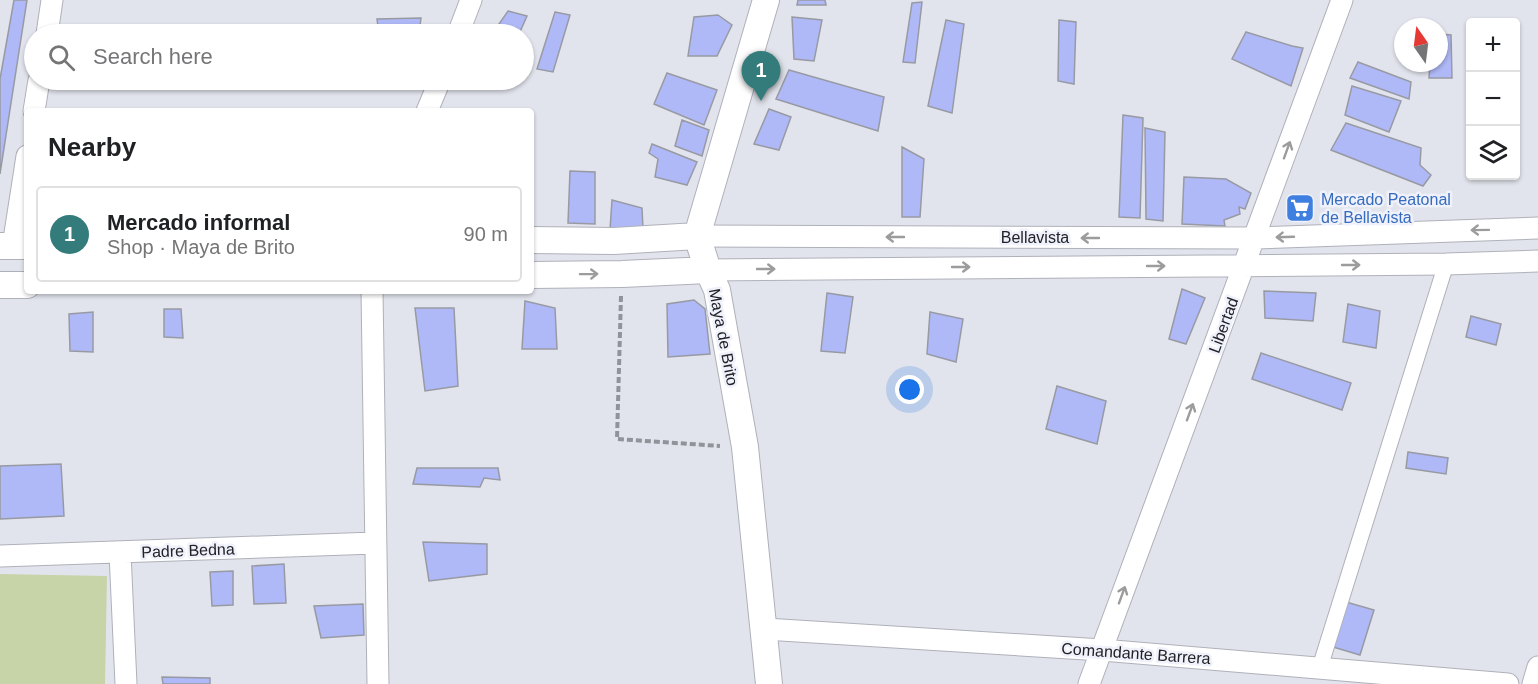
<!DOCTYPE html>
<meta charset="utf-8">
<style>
body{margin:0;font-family:Helvetica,sans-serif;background:#f6f6f6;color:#202124}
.controls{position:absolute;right:18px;top:18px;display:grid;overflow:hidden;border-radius:6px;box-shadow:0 2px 4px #0004}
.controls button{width:54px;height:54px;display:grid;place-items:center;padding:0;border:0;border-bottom:2px solid #e0e0e0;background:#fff;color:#202124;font:30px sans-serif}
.compass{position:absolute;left:1394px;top:18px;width:54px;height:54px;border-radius:50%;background:#fff;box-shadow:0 2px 4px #0004;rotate:346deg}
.you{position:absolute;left:910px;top:390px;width:21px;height:21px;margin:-15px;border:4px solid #fff;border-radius:50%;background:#1a73e8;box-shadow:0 0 0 9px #1a73e833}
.badge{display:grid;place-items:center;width:39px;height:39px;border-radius:50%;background:#337c7b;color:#fff;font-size:20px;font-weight:700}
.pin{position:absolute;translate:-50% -50px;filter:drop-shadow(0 2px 3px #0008)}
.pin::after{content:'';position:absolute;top:32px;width:21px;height:18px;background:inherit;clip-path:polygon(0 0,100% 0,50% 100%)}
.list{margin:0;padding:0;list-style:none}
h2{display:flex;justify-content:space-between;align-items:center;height:78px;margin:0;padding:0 24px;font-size:26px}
h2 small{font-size:20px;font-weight:400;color:#757577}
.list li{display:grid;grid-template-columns:39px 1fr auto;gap:18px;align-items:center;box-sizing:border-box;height:96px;margin:0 12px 12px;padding:0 12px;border:2px solid #e0e0e0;border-radius:6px}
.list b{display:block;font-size:22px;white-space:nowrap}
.list p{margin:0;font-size:20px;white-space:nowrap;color:#757577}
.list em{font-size:20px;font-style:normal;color:#757577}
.icon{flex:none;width:33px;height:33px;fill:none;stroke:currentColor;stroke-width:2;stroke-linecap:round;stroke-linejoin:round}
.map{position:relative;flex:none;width:1538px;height:684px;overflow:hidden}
.search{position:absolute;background:#fff;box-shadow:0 2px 4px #0004;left:24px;top:24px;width:510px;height:66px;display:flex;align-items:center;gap:15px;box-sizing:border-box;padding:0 21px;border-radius:33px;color:#757577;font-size:22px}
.panel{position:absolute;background:#fff;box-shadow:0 2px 4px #0004;left:24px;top:108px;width:510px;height:186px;border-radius:6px}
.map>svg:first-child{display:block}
.green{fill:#c7d4a8}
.building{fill:#afb9f7;stroke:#989aa3;stroke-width:1.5}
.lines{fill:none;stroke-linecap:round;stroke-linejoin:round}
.pedestrian-casing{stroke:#afb1ba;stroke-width:17}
.minor-casing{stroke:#afb1ba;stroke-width:23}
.tertiary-casing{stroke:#afb1ba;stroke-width:28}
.path{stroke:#92939a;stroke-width:4;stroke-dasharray:6 3;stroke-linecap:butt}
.pedestrian{stroke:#fff;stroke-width:15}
.minor{stroke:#fff;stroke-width:21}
.tertiary{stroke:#fff;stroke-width:26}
.oneway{stroke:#9c9c9d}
.labels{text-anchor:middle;stroke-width:5;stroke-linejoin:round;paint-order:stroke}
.shop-label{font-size:16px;fill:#366cbe;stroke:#eff1fb;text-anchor:start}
.street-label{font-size:16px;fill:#222226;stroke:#eff1fb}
</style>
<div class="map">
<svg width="1538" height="684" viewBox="0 0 1538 684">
<rect width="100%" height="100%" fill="#e2e4ed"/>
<path class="green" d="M0 574 107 576 105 684H0Z"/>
<path class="building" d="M14 0H27L0 174V79Z
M798 0H825L826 5H797Z
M922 2 915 63 903 62 912 3Z
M508 11 527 16 519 34H492Z
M555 12 570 15 553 72 537 69Z
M718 15 732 25 717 56H688L694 17Z
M792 17 822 20 814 61 794 59Z
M421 18 419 34H379L377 19Z
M946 20 964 24 952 113 928 106Z
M1059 20 1076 22 1074 84 1058 81Z
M1246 32 1292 46 1303 48 1291 86 1232 59Z
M1439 34 1451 35 1452 78H1429L1430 63H1439Z
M1358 62 1411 82 1409 99 1350 78Z
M789 70 884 97 878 131 776 99Z
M667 73 717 90 704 125 654 104Z
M1352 86 1401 101 1389 132 1345 115Z
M769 109 791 117 779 150 754 144Z
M1123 115 1143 118 1140 218 1119 217Z
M682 120 709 130 702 156 675 146Z
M1346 123 1421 148 1420 165 1431 175 1423 186 1331 150Z
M1145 128 1165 132 1163 221 1146 219Z
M652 144 697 162 687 185 655 177 658 159 649 153Z
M902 147 924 159 920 217H902Z
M570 171 595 172V224L568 223Z
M1184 177 1226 179 1251 193 1245 209 1239 207 1240 214 1224 220 1225 226 1182 224Z
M612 200 642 208 643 229 610 230Z
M1182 289 1205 298 1186 344 1169 339Z
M1264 291 1316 293 1313 321 1265 318Z
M827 293 853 297 845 353 821 351Z
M694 300 705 309 710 354 668 357 667 304Z
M525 301 555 308 557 349H522Z
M1348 304 1380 311 1376 348 1343 342Z
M415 308H454L458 386 425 391Z
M164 309H181L183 338 164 337Z
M93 312V352L70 351 69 314Z
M930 312 963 319 956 362 927 354Z
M1471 316 1501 324 1496 345 1466 337Z
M1261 353 1351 383 1342 410 1252 379Z
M1057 386 1106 401 1097 444 1046 429Z
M1408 452 1448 458 1446 474 1406 468Z
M61 464 64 516 0 519V466Z
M417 468H498L500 480 484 478 480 487 413 484Z
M423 542 487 544V574L429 581Z
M284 564 286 603 254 604 252 566Z
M233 571V605L212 606 210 572Z
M1346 602 1374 610 1360 655 1333 647Z
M363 604 364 635 321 638 314 606Z
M162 677 210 678V684H163Z"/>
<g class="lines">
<g class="pedestrian-casing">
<path id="pedestrian" d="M1320 667 1446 264"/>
</g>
<g class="minor-casing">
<path id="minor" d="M47 34 52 0
M458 34 471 0
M34 111 39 80
M427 111 440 80
M697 236 1255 238 1538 228
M13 246 27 156
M708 270 1446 264 1538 261
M372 291 378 684
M120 553 126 684
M0 556 375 543
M765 629 1102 650 1508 684
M1089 684 1342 0
M1533 684 1538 667"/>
</g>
<g class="tertiary-casing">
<path id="tertiary" d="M766 0 697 236 708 270 717 290 745 447 769 684
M531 240 614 241 697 236
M0 246H27
M531 275 622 274 708 270
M0 285H27"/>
</g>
<path class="path" d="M621 296 617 439 720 446"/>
<use href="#pedestrian" class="pedestrian"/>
<use href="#minor" class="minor"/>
<use href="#tertiary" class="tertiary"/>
</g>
<defs><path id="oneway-shaft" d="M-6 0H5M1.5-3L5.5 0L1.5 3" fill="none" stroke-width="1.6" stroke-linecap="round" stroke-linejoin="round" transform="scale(1.5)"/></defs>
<g class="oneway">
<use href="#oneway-shaft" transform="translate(1287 150) rotate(-70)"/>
<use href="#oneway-shaft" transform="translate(1480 230) rotate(179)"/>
<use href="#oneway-shaft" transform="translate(895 237) rotate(-180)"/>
<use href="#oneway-shaft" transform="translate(1285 237) rotate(178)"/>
<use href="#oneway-shaft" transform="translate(1090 238) rotate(-180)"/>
<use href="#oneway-shaft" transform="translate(1351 265)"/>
<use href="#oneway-shaft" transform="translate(1156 266)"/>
<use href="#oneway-shaft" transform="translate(961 267)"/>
<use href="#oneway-shaft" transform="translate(766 269)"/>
<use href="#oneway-shaft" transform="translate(589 274) rotate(-1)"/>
<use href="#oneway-shaft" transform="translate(1190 412) rotate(-70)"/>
<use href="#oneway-shaft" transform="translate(1122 595) rotate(-70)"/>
</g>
<defs>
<g id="supermarket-square" transform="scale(1.5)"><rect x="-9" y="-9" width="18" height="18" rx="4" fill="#3f7fe0" stroke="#eff1fb"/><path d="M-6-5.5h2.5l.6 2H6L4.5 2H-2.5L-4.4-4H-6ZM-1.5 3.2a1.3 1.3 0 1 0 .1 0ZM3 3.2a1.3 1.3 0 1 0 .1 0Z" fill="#fff"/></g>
</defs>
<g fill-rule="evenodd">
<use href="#supermarket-square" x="1300" y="208"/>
</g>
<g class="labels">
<g class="shop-label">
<text x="1321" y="205">Mercado Peatonal<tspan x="1321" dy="18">de Bellavista</tspan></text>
</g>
<g class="street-label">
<text x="1035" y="243">Bellavista</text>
<text transform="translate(1223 325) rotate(-70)" y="6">Libertad</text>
<text transform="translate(724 337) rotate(79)" y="6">Maya de Brito</text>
<text transform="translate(188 550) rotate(-2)" y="6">Padre Bedna</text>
<text transform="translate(1136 653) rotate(4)" y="6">Comandante Barrera</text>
</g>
</g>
</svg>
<div class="controls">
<button>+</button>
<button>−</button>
<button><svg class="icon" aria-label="layers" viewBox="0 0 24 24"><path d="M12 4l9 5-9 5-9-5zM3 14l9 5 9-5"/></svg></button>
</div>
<svg class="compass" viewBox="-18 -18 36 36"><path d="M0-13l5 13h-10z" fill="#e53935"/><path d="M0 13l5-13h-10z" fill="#757577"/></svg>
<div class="you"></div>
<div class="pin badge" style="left:761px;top:101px">1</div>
<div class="search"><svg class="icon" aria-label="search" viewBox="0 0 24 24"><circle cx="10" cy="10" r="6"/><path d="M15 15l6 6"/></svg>Search here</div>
<section class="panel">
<h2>Nearby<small></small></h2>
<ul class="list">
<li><span class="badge">1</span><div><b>Mercado informal</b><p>Shop · Maya de Brito</p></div><em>90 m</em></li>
</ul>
</section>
</div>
